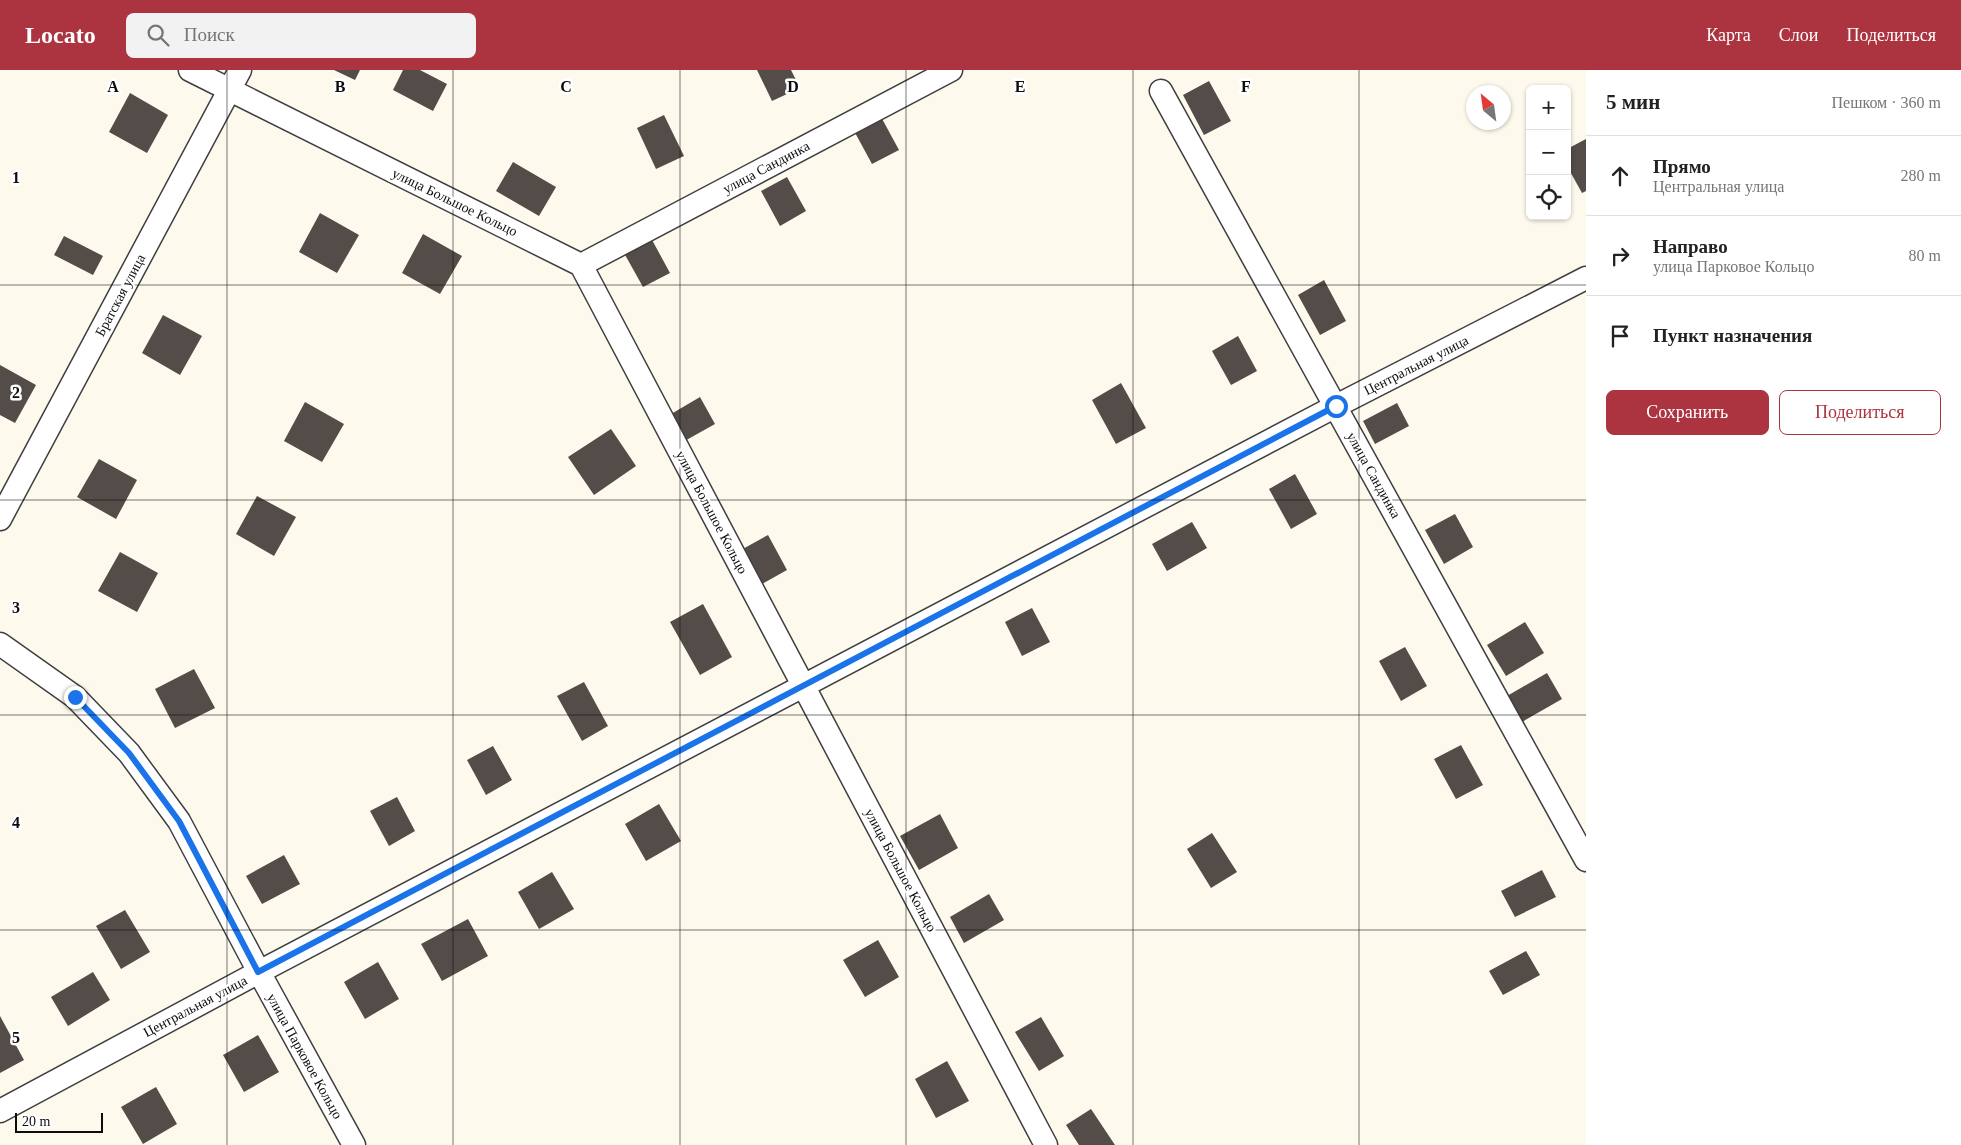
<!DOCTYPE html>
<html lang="ru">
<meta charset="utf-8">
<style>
body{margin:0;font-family:Georgia,serif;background:#f2f2f2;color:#222}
.controls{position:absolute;right:15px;top:15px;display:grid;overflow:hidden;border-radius:8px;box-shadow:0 1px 4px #0004}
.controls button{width:45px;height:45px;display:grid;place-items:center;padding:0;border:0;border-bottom:1px solid #e0e0e0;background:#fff;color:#222;font:25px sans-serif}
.compass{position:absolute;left:1466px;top:15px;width:45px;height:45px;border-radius:50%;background:#fff;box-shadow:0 1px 4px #0004;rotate:331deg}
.scale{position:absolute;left:15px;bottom:12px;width:88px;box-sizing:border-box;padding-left:5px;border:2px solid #0c0c0c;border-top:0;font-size:14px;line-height:18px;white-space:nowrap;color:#0c0c0c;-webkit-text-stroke:4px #fff;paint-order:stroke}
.stop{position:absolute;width:15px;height:15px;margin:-11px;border:4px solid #1a73e8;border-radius:50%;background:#fff}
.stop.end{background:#1a73e8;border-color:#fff;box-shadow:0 1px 5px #0008}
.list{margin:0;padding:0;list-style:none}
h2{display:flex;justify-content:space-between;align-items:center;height:65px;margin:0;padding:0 20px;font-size:21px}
h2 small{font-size:16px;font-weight:400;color:#767676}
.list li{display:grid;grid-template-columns:32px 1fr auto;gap:15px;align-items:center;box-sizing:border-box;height:80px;padding:0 20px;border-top:1px solid #e0e0e0}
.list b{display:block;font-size:19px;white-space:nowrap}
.list p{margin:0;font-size:16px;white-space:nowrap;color:#767676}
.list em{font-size:16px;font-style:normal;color:#767676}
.actions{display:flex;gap:10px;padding:15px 20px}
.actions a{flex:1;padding:11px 0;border:1px solid #ac3340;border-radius:8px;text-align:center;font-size:18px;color:#ac3340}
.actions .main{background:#ac3340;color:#fff}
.icon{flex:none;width:28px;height:28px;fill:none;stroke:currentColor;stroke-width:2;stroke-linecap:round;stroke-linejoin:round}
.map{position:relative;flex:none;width:1586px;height:1075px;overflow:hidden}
header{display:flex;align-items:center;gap:30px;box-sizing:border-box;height:70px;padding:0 25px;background:#ac3340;color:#fff}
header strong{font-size:24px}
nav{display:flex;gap:28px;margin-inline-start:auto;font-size:18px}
.search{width:350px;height:45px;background:#f2f2f2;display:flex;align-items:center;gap:12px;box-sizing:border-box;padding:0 18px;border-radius:8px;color:#767676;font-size:19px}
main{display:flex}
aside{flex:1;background:#fff}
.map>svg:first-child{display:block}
.building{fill:#534c49}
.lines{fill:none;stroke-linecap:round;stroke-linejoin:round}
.minor-casing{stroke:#3f3f3f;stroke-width:25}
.minor{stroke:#fff;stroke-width:22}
.route{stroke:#1a73e8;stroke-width:6}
.grid{fill:none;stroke:#0c0c0c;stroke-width:1;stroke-opacity:0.55}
.labels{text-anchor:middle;stroke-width:5;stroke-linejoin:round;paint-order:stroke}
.street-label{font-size:14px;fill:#0c0c0c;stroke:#fff}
.grid-label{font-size:16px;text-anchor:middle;font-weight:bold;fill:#0c0c0c;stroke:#fff;stroke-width:5;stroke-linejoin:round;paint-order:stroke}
</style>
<header>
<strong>Locato</strong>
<div class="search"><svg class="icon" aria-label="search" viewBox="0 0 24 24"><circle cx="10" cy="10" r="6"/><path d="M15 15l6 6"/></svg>Поиск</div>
<nav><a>Карта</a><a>Слои</a><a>Поделиться</a></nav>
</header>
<main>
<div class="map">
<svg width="1586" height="1075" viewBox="0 0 1586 1075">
<rect width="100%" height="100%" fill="#fdf9ec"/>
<path class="building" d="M334 0H360L355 10Z
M403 0H420L447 14 433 41 393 20Z
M757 0H791L800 18 772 31Z
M1209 11 1231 51 1204 65 1183 25Z
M130 23 168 45 147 83 109 62Z
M664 45 684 86 656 99 637 58Z
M880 45 899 80 872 94 853 59Z
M1586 69V121L1582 123 1567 96V79Z
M513 92 556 117 539 146 496 121Z
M787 107 806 141 780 156 761 121Z
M320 143 359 165 337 203 299 182Z
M423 164 462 186 440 224 402 203Z
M64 166 103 186 93 205 54 185Z
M651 168 670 203 643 217 624 183Z
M1324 210 1346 251 1320 265 1298 225Z
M163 245 202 266 180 305 142 283Z
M1238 266 1257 301 1231 315 1212 281Z
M0 295 36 315 15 353 0 345Z
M1121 313 1146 358 1116 374 1092 330Z
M700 327 715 354 681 373 666 347Z
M305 332 344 354 322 392 284 371Z
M1397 333 1409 356 1375 374 1363 351Z
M611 359 636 396 594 425 568 387Z
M99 389 137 410 116 449 77 427Z
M1295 404 1317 444 1291 459 1269 419Z
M257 426 296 447 274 486 236 464Z
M1455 444 1473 477 1444 494 1425 460Z
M1192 452 1207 478 1167 501 1152 474Z
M768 465 787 500 760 515 741 480Z
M120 482 158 503 137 542 98 521Z
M703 534 732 587 700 605 670 552Z
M1032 538 1050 572 1022 586 1005 552Z
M1525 552 1544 583 1506 606 1487 575Z
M1405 577 1427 616 1401 631 1379 591Z
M194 599 215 638 175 658 155 619Z
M1547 603 1562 629 1522 652 1507 626Z
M584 612 608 656 582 671 557 626Z
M1461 675 1483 715 1456 729 1434 689Z
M493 676 512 710 486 725 467 690Z
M397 727 415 761 389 776 370 741Z
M659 734 681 771 646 791 625 754Z
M940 744 958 778 919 800 900 766Z
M1212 763 1237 802 1211 818 1187 779Z
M284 785 300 814 262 834 246 806Z
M1542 800 1556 827 1515 847 1501 821Z
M552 802 574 839 539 859 518 822Z
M989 824 1004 850 964 873 950 847Z
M125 840 150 882 121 899 96 856Z
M468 849 488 886 442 911 421 874Z
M878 870 899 907 865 927 843 890Z
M1526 881 1540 905 1503 925 1489 901Z
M378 892 399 929 365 949 344 912Z
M93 902 110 930 68 956 51 927Z
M0 946 24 990 0 1003Z
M1041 947 1064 986 1039 1001 1015 962Z
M258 965 279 1002 244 1022 223 985Z
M947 991 969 1031 936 1048 915 1009Z
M156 1017 177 1054 143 1074 121 1037Z
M1091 1039 1115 1075H1079L1066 1055Z"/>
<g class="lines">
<g class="minor-casing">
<path id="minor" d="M190 0 581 195 1046 1075
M1161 21 1586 790
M581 195 951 0
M0 449 240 0
M0 574 75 627 129 683 179 751 259 902 354 1075
M0 1041 259 902 1336 336 1586 208"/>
</g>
<use href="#minor" class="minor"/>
</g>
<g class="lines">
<path class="route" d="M75 627 129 683 179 751 258 902 1336 336"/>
</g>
<path class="grid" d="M227 0V1075M453 0V1075M680 0V1075M906 0V1075M1133 0V1075M1359 0V1075M0 215H1586M0 430H1586M0 645H1586M0 860H1586"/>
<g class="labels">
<g class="street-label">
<text transform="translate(766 97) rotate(-28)" y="5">улица Сандинка</text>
<text transform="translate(455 132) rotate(26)" y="5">улица Большое Кольцо</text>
<text transform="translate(120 225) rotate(-62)" y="5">Братская улица</text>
<text transform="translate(1416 295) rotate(-27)" y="5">Центральная улица</text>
<text transform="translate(1374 405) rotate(61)" y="5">улица Сандинка</text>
<text transform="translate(712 442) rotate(62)" y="5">улица Большое Кольцо</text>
<text transform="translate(901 800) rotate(62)" y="5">улица Большое Кольцо</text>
<text transform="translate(195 936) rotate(-28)" y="5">Центральная улица</text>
<text transform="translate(305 986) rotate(61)" y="5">улица Парковое Кольцо</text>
</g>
</g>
<g class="grid-label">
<text x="113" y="22">A</text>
<text x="340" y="22">B</text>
<text x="566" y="22">C</text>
<text x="793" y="22">D</text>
<text x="1020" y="22">E</text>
<text x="1246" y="22">F</text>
<text x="16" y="113">1</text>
<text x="16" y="328">2</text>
<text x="16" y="543">3</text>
<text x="16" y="758">4</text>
<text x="16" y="973">5</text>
</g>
</svg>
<div class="controls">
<button>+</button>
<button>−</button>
<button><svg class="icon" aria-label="locate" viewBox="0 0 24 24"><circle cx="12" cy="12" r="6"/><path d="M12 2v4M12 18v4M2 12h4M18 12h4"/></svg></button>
</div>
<svg class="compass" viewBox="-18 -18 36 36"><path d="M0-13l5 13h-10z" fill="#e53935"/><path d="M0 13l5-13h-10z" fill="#767676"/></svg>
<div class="scale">20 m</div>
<div class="stop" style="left:1336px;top:336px"></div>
<div class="stop end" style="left:75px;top:627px"></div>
</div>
<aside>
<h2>5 мин<small>Пешком · 360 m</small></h2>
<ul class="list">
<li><svg class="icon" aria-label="ahead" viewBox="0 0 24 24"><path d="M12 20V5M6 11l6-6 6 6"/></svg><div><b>Прямо</b><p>Центральная улица</p></div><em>280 m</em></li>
<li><svg class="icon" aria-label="right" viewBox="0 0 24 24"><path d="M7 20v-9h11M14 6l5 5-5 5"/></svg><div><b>Направо</b><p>улица Парковое Кольцо</p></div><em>80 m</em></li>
<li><svg class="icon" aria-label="arrive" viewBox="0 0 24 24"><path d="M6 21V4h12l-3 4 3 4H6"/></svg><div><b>Пункт назначения</b></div></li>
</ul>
<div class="actions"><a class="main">Сохранить</a><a>Поделиться</a></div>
</aside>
</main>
